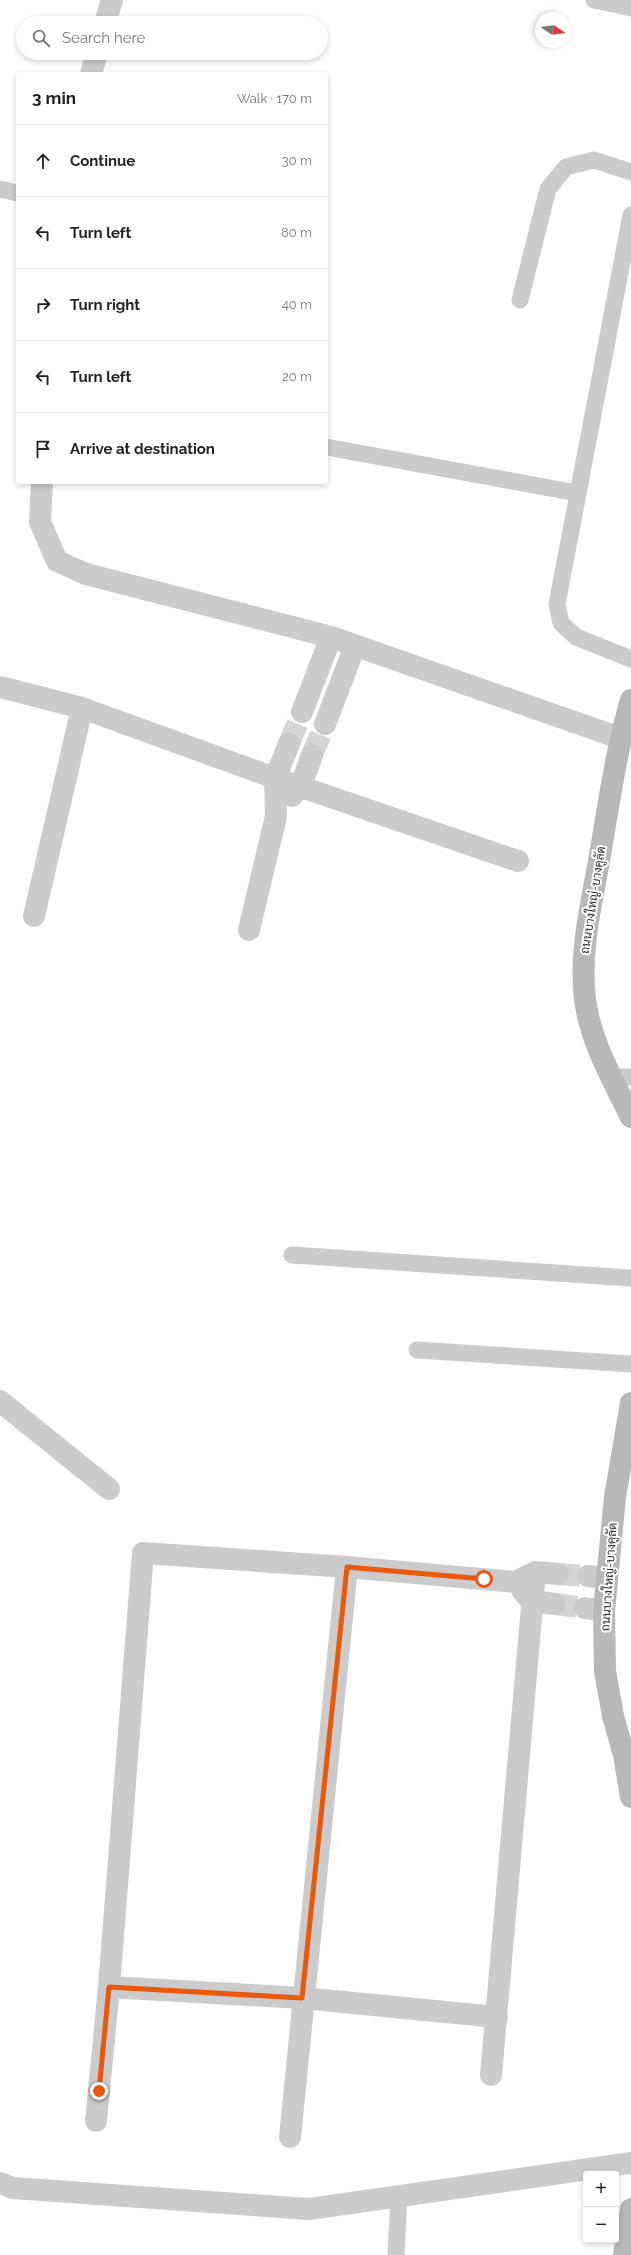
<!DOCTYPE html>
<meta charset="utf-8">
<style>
body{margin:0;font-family:Raleway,Sarabun,sans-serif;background:#f6f6f6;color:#222}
.controls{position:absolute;right:12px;bottom:12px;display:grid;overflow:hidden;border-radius:4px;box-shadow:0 2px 6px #0003}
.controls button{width:36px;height:36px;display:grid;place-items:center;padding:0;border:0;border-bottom:1px solid #e0e0e0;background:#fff;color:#222;font:20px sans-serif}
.compass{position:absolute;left:535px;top:12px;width:36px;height:36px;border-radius:50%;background:#fff;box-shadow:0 2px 6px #0003;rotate:103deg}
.stop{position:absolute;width:12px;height:12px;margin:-9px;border:3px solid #ea580c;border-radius:50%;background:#fff}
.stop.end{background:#ea580c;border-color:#fff;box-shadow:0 1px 4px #0008}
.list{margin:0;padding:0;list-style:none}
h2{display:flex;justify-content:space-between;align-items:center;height:52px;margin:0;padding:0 16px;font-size:17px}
h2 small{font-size:13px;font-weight:400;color:#767676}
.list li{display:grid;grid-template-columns:26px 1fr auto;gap:12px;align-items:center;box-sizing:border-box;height:72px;padding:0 16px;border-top:1px solid #e0e0e0}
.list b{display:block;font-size:15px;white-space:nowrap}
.list em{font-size:13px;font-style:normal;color:#767676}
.icon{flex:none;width:22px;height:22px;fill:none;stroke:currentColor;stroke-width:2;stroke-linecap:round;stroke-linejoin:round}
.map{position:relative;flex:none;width:631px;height:2255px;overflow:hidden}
.search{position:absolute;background:#fff;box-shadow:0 2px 6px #0003;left:16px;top:16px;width:312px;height:44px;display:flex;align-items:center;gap:10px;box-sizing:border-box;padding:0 14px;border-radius:22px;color:#767676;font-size:15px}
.panel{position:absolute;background:#fff;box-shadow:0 2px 6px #0003;left:16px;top:72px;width:312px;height:412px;border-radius:4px}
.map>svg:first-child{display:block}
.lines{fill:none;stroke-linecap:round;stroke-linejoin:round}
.street-tunnel{stroke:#d5d5d5;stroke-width:22;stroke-dasharray:22 11;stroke-linecap:butt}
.lane{stroke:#cbcbcb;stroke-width:17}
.street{stroke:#cbcbcb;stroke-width:22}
.secondary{stroke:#b8b8b8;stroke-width:22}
.route{stroke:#ea580c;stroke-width:5}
.labels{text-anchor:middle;stroke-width:4;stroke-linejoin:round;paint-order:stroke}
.street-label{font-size:12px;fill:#2e2e2e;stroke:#fff}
</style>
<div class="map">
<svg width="631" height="2255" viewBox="0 0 631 2255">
<rect width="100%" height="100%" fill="#fff"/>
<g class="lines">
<path class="street-tunnel" d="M289 744 302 712
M312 755 325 724
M558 1574 588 1576
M555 1604 585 1608"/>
<path class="lane" d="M594 0 631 8
M0 189 18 193
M631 215 557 604 561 623 576 637 631 659
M520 300 548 189 566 167 594 160 631 172
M326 447 577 493
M611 1077H631
M292 1255 631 1278
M417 1350 631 1364
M396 2255 399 2197"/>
<path class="street" d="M105 23 112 0
M91 74 97 53
M42 482 40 522 57 561 86 574 331 637 620 738
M0 687 82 708 275 778 518 861
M302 712 331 637
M325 724 355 646
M292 796 301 786 312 755
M34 916 82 708
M249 930 276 816 275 778 289 744
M0 1401 109 1489
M588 1576 607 1578
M522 1590 531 1601 555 1604
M585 1608 604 1611
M109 1987 302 1998 497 2017
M491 2075 535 1572
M96 2121 109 1987 143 1553 347 1567 515 1582 535 1572 558 1574
M290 2137 347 1567
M0 2183 13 2188 309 2209 631 2163"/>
<path class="secondary" d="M631 700C616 751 609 803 600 855 592 902 579 951 585 999 590 1041 613 1080 631 1117
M631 1403 615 1497 604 1611 605 1671 613 1716 624 1755 631 1797
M624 2255 631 2209"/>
</g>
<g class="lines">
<path class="route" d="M99 2091 109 1987 302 1998 347 1567 484 1579"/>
</g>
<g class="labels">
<g class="street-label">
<text transform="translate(593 900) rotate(-81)" y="4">ถนนบางใหญ่-บางคูลัด</text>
<text transform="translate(609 1577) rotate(-86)" y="4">ถนนบางใหญ่-บางคูลัด</text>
</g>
</g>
</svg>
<div class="controls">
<button>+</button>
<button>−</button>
</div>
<svg class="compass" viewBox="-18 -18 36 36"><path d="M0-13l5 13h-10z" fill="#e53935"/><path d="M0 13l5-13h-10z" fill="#767676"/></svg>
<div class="stop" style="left:484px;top:1579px"></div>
<div class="stop end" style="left:99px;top:2091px"></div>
<div class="search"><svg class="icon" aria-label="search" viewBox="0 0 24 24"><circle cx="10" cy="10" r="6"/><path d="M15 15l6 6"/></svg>Search here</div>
<section class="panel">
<h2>3 min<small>Walk · 170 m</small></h2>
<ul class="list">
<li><svg class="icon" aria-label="ahead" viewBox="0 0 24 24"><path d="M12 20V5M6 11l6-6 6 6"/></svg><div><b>Continue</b></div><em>30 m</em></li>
<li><svg class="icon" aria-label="left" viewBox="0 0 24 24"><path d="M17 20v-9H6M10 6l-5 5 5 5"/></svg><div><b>Turn left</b></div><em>80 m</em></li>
<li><svg class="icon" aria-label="right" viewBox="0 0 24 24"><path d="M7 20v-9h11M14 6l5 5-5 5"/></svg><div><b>Turn right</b></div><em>40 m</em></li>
<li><svg class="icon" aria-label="left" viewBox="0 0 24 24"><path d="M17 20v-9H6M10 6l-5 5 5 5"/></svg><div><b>Turn left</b></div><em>20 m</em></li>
<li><svg class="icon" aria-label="arrive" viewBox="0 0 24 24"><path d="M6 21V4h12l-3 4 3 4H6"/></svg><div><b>Arrive at destination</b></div></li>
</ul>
</section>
</div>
